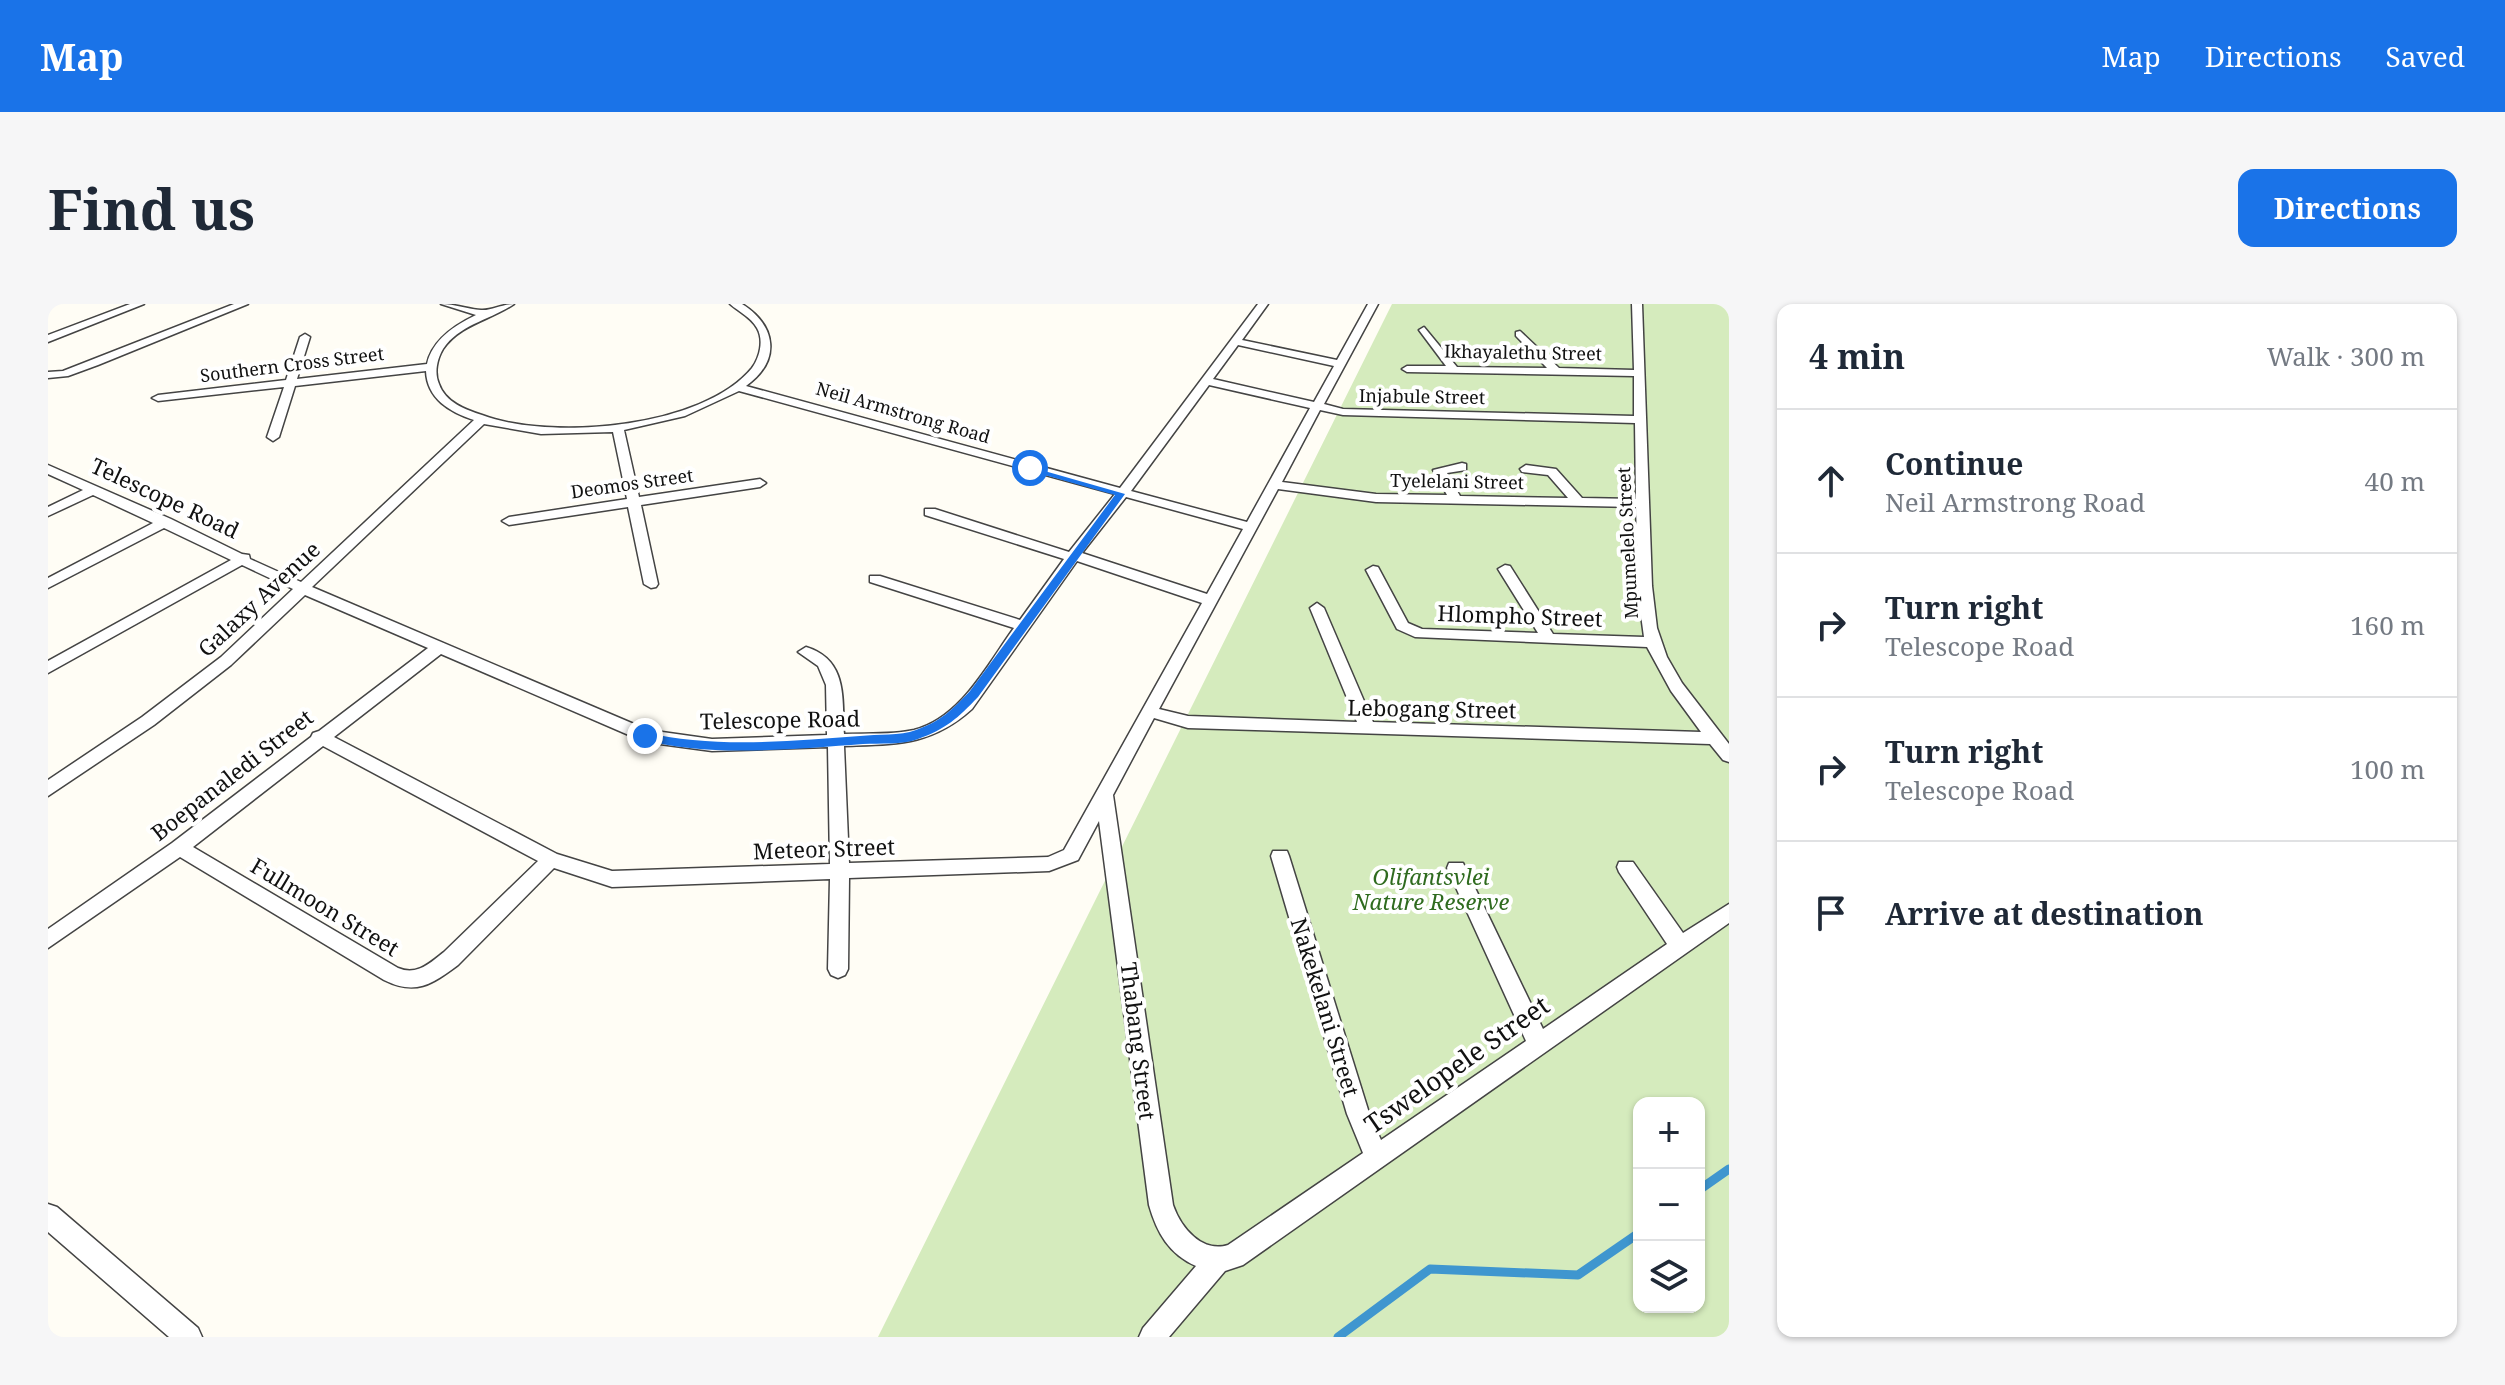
<!DOCTYPE html>
<meta charset="utf-8">
<style>
body{margin:0;font-family:"Noto Serif",serif;background:#f6f6f7;color:#1f2937}
.controls{position:absolute;right:24px;bottom:24px;display:grid;overflow:hidden;border-radius:16px;box-shadow:0 2px 6px #0004}
.controls button{width:72px;height:72px;display:grid;place-items:center;padding:0;border:0;border-bottom:2px solid #e0e1e3;background:#fff;color:#1f2937;font:40px sans-serif}
.stop{position:absolute;width:24px;height:24px;margin:-18px;border:6px solid #1a73e8;border-radius:50%;background:#fff}
.stop.end{background:#1a73e8;border-color:#fff;box-shadow:0 2px 8px #0008}
.list{margin:0;padding:0;list-style:none}
h2{display:flex;justify-content:space-between;align-items:center;height:104px;margin:0;padding:0 32px;font-size:34px}
h2 small{font-size:26px;font-weight:400;color:#747a83}
.list li{display:grid;grid-template-columns:52px 1fr auto;gap:24px;align-items:center;box-sizing:border-box;height:144px;padding:0 32px;border-top:2px solid #e0e1e3}
.list b{display:block;font-size:30px;white-space:nowrap}
.list p{margin:0;font-size:26px;white-space:nowrap;color:#747a83}
.list em{font-size:26px;font-style:normal;color:#747a83}
.icon{flex:none;width:44px;height:44px;fill:none;stroke:currentColor;stroke-width:2;stroke-linecap:round;stroke-linejoin:round}
.map{position:relative;flex:none;width:1681px;height:1033px;overflow:hidden;border-radius:16px}
header{display:flex;align-items:center;gap:48px;box-sizing:border-box;height:112px;padding:0 40px;background:#1a73e8;color:#fff}
header strong{font-size:38px}
nav{display:flex;gap:44px;margin-inline-start:auto;font-size:28px}
.intro{display:flex;align-items:center;justify-content:space-between;box-sizing:border-box;height:192px;padding:0 48px}
h1{margin:0;font-size:56px}
.button{padding:20px 36px;border-radius:16px;background:#1a73e8;color:#fff;font-size:28px;font-weight:700}
main{display:flex;gap:48px;padding:0 48px}
aside{flex:1;background:#fff;border-radius:16px;box-shadow:0 2px 6px #0004}
.map>svg:first-child{display:block}
.green{fill:#d5ebbd;fill-rule:evenodd}
.lines{fill:none;stroke-linecap:round;stroke-linejoin:round}
.stream{stroke:#3f96cf;stroke-width:9}
.minor-casing{stroke:#444;stroke-width:3}
.minor{fill:#fff;fill-rule:evenodd}
.route{fill:#1a73e8}
.labels{text-anchor:middle;stroke-width:8;stroke-linejoin:round;paint-order:stroke}
.far-street-label{font-size:18px;fill:#111;stroke:#fff}
.street-label{font-size:22px;fill:#111;stroke:#fff}
.park-label{font-size:22px;font-style:italic;fill:#2f6b1f;stroke:#fff}
.near-street-label{font-size:26px;fill:#111;stroke:#fff}
</style>
<header>
<strong>Map</strong>
<nav><a>Map</a><a>Directions</a><a>Saved</a></nav>
</header>
<div class="intro"><h1>Find us</h1><a class="button">Directions</a></div>
<main>
<div class="map">
<svg width="1681" height="1033" viewBox="0 0 1681 1033">
<rect width="100%" height="100%" fill="#fffdf5"/>
<path class="green" d="M1344 0H1681V1033H830ZM1591 799H1651V1003H1591Z"/>
<g class="lines">
<path class="stream" d="M1651 886 1681 865
M1290 1033 1382 965 1530 971 1591 929"/>
<g class="minor-casing">
<path id="minor" d="M82 0H96L0 38V31Z
M186 0H200L50 61 20 72 0 74V68L15 67Z
M393 0C407 0 420 5 433 6 443 7 454 0 466 0 443 16 412 20 395 45 389 55 386 69 391 80 397 98 418 106 434 111 503 137 655 124 704 64 712 53 716 36 709 24 703 13 691 8 682 0H694C729 22 733 57 698 82L1072 184 1210 0H1220L1194 36 1289 56 1320 0H1330L1276 100 1295 105 1586 112V72L1359 68 1354 65 1359 62H1398L1371 26 1376 23 1409 63 1499 64 1468 32V28L1472 27 1511 64 1586 66 1584 0H1594L1604 282 1609 324 1619 353 1634 379 1681 440V458L1675 456 1662 440 1140 424 1106 414 1065 491 1125 901C1133 924 1154 949 1180 941L1315 849 1299 810 1223 552 1225 547H1239L1241 552 1321 809 1333 836 1478 737 1399 564 1401 559H1415L1495 725 1619 640 1571 568 1569 563 1571 558H1585L1635 629 1681 600V619L1195 961 1177 967 1121 1033H1091L1095 1024 1148 962C1121 950 1109 929 1101 901L1051 517 1030 556 1001 567 801 574 800 665 797 671 790 674 783 671 780 665 782 575 564 583 506 564 410 661C384 680 368 692 336 676L132 553 0 644V625L124 539 263 433 265 429 271 427 380 344 257 291 183 361 106 421 0 492V476L94 413 173 353 245 285 194 261 0 369V357L183 256 116 224 0 284V274L105 219 45 191 0 212V203L35 186 0 170V161L123 215 194 250 201 251 202 255 253 278 426 116C402 108 379 95 378 67L247 82 231 133 225 137 219 133 236 83 110 97 104 94 110 91 238 76 252 33 257 30 262 33 249 75 379 60C384 36 407 21 428 11ZM1190 41 1286 62 1266 98 1165 75ZM1161 81 1262 104 1199 218 1083 187ZM691 87 1067 190 1021 248 887 205H877V211L1016 255 972 316 832 272H822V278L966 324C939 361 913 414 866 426 844 431 818 429 796 430 794 394 800 356 758 343L750 348 770 362 778 381 779 431 664 435 600 426 264 283 436 120 493 130 565 128 579 195 461 213 454 217 461 221 580 203 596 280 603 284 608 283 610 280 593 201 712 183 718 179 712 175 591 193 576 126 637 112ZM1272 106 1295 111 1587 119 1588 195 1534 194 1508 165 1478 161 1472 165 1474 168 1500 171 1520 194 1412 192 1399 169 1418 166V160L1414 159 1385 166 1399 191 1328 190 1234 178ZM1230 185 1328 198 1588 203 1591 296 1596 333 1505 330 1462 262 1457 261 1450 265 1490 329 1374 325 1360 319 1330 263 1325 262 1318 266 1349 325 1367 333 1599 343 1623 387 1653 428 1325 418 1276 304 1269 299 1262 304 1309 418 1140 412 1111 405ZM1078 193 1195 225 1159 290 1034 249ZM1029 257 1154 299 1016 546 1000 553 801 559 796 442C848 440 883 442 924 405ZM393 350 597 438 664 447 780 443 782 560 564 567 509 550 286 433ZM275 442 490 557 396 648C382 659 369 672 350 664L145 543Z
M0 900 9 903 150 1024 154 1033H121L0 928Z"/>
</g>
<use href="#minor" class="minor"/>
</g>
<path class="route" d="M979 162 1077 190 930 393C910 414 898 425 870 435 854 441 832 439 815 440 745 445 660 454 593 435L591 432 597 428C665 445 743 437 812 432 830 430 852 432 868 426 893 417 903 407 922 387L1067 191 979 166Z"/>
<g class="labels">
<g class="far-street-label">
<text transform="translate(1475 49) rotate(1)" y="6">Ikhayalethu Street</text>
<text transform="translate(244 61) rotate(-7)" y="6">Southern Cross Street</text>
<text transform="translate(1374 93) rotate(1)" y="6">Injabule Street</text>
<text transform="translate(855 109) rotate(16)" y="6">Neil Armstrong Road</text>
<text transform="translate(1409 178) rotate(1)" y="6">Tyelelani Street</text>
<text transform="translate(584 180) rotate(-8)" y="6">Deomos Street</text>
<text transform="translate(1580 239) rotate(-93)" y="6">Mpumelelo Street</text>
</g>
<g class="street-label">
<text transform="translate(117 194) rotate(25)" y="8">Telescope Road</text>
<text transform="translate(211 295) rotate(-43)" y="8">Galaxy Avenue</text>
<text transform="translate(1472 312) rotate(2)" y="8">Hlompho Street</text>
<text transform="translate(1384 405) rotate(1)" y="8">Lebogang Street</text>
<text transform="translate(732 416) rotate(-1)" y="8">Telescope Road</text>
<text transform="translate(184 471) rotate(-38)" y="8">Boepanaledi Street</text>
<text transform="translate(776 545) rotate(-2)" y="8">Meteor Street</text>
<text transform="translate(277 603) rotate(31)" y="8">Fullmoon Street</text>
<text transform="translate(1277 703) rotate(73)" y="8">Nakekelani Street</text>
<text transform="translate(1090 737) rotate(83)" y="8">Thabang Street</text>
</g>
<g class="park-label">
<text x="1383" y="581">Olifantsvlei<tspan x="1383" dy="25">Nature Reserve</tspan></text>
</g>
<g class="near-street-label">
<text transform="translate(1409 761) rotate(-35)" y="9">Tswelopele Street</text>
</g>
</g>
</svg>
<div class="controls">
<button>+</button>
<button>−</button>
<button><svg class="icon" aria-label="layers" viewBox="0 0 24 24"><path d="M12 4l9 5-9 5-9-5zM3 14l9 5 9-5"/></svg></button>
</div>
<div class="stop" style="left:982px;top:164px"></div>
<div class="stop end" style="left:597px;top:432px"></div>
</div>
<aside>
<h2>4 min<small>Walk · 300 m</small></h2>
<ul class="list">
<li><svg class="icon" aria-label="ahead" viewBox="0 0 24 24"><path d="M12 20V5M6 11l6-6 6 6"/></svg><div><b>Continue</b><p>Neil Armstrong Road</p></div><em>40 m</em></li>
<li><svg class="icon" aria-label="right" viewBox="0 0 24 24"><path d="M7 20v-9h11M14 6l5 5-5 5"/></svg><div><b>Turn right</b><p>Telescope Road</p></div><em>160 m</em></li>
<li><svg class="icon" aria-label="right" viewBox="0 0 24 24"><path d="M7 20v-9h11M14 6l5 5-5 5"/></svg><div><b>Turn right</b><p>Telescope Road</p></div><em>100 m</em></li>
<li><svg class="icon" aria-label="arrive" viewBox="0 0 24 24"><path d="M6 21V4h12l-3 4 3 4H6"/></svg><div><b>Arrive at destination</b></div></li>
</ul>
</aside>
</main>
